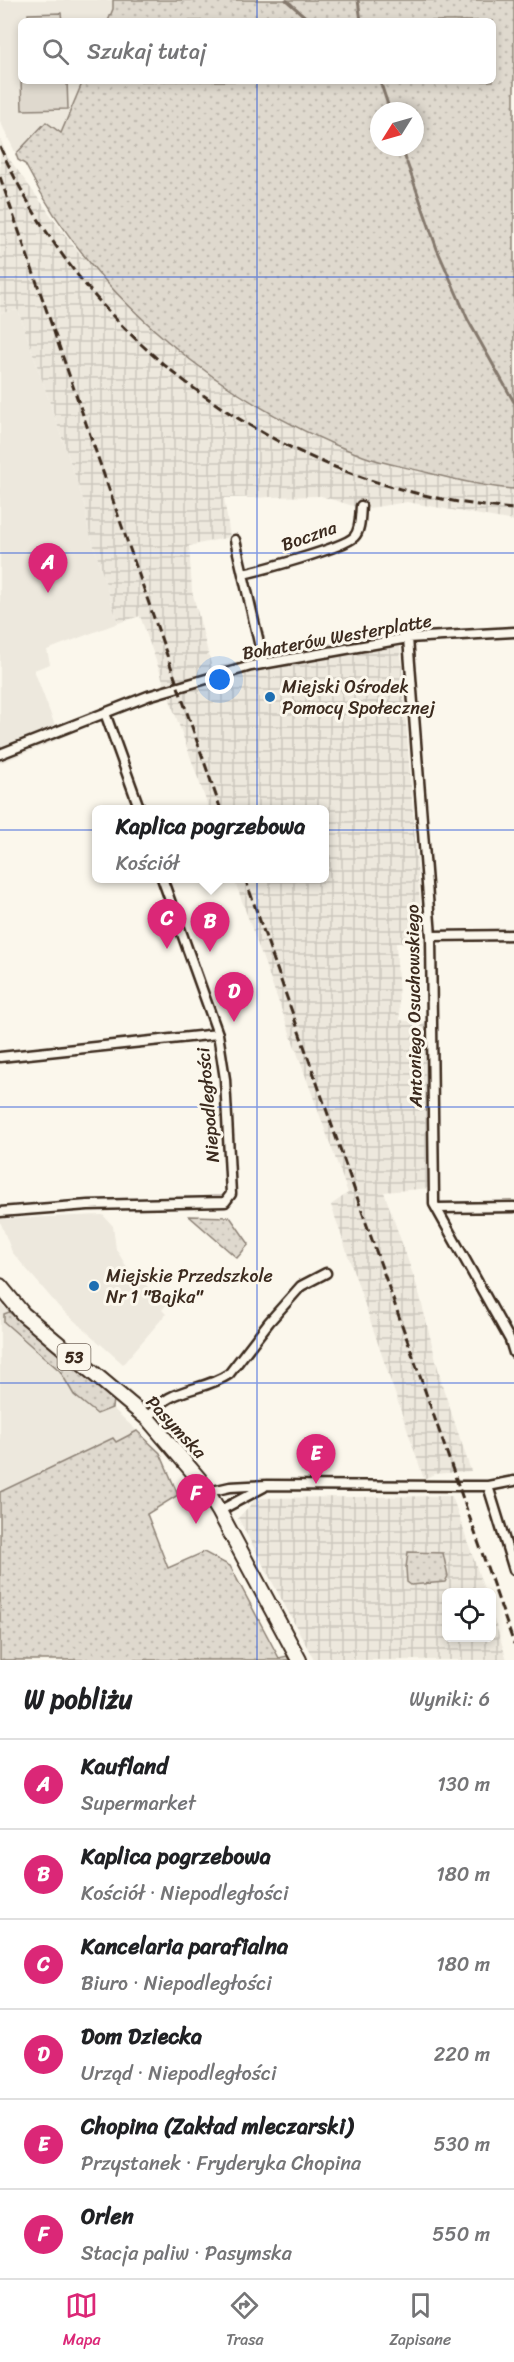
<!DOCTYPE html>
<html lang="pl">
<meta charset="utf-8">
<style>
body{margin:0;font-family:Sriracha,sans-serif;background:#f2f2f2;color:#202124}
.controls{position:absolute;right:18px;bottom:18px;display:grid;overflow:hidden;border-radius:9px;box-shadow:0 3px 9px #0003}
.controls button{width:54px;height:54px;display:grid;place-items:center;padding:0;border:0;border-bottom:2px solid #e0e0e0;background:#fff;color:#202124;font:30px sans-serif}
.compass{position:absolute;left:370px;top:102px;width:54px;height:54px;border-radius:50%;background:#fff;box-shadow:0 3px 9px #0003;rotate:233deg}
.you{position:absolute;left:220px;top:680px;width:21px;height:21px;margin:-15px;border:4px solid #fff;border-radius:50%;background:#1a73e8;box-shadow:0 0 0 9px #1a73e833}
.badge{display:grid;place-items:center;width:39px;height:39px;border-radius:50%;background:#db2777;color:#fff;font-size:20px;font-weight:700}
.pin{position:absolute;translate:-50% -50px;filter:drop-shadow(0 2px 3px #0008)}
.pin::after{content:'';position:absolute;top:32px;width:21px;height:18px;background:inherit;clip-path:polygon(0 0,100% 0,50% 100%)}
.popup{position:absolute;left:92px;top:805px;width:237px;height:78px;box-sizing:border-box;display:grid;place-content:center;border-radius:9px;background:#fff;filter:drop-shadow(0 2px 4px #0005);font-size:20px;white-space:nowrap;color:#757577}
.popup b{font-size:22px;color:#202124}
.popup::after{content:'';position:absolute;left:50%;top:100%;margin-left:-12px;border:12px solid transparent;border-top-color:#fff}
.list{margin:0;padding:0;list-style:none}
h2{display:flex;justify-content:space-between;align-items:center;height:78px;margin:0;padding:0 24px;font-size:26px}
h2 small{font-size:20px;font-weight:400;color:#757577}
.list li{display:grid;grid-template-columns:39px 1fr auto;gap:18px;align-items:center;box-sizing:border-box;height:90px;padding:0 24px;border-top:2px solid #e0e0e0}
.list b{display:block;font-size:22px;white-space:nowrap}
.list p{margin:0;font-size:20px;white-space:nowrap;color:#757577}
.list em{font-size:20px;font-style:normal;color:#757577}
.icon{flex:none;width:33px;height:33px;fill:none;stroke:currentColor;stroke-width:2;stroke-linecap:round;stroke-linejoin:round}
.map{position:relative;flex:none;width:514px;height:1660px;overflow:hidden}
.search{position:absolute;background:#fff;box-shadow:0 3px 9px #0003;left:18px;right:18px;top:18px;height:66px;display:flex;align-items:center;gap:15px;box-sizing:border-box;padding:0 21px;border-radius:9px;color:#757577;font-size:22px}
.sheet{height:618px;background:#fff}
nav{display:flex;justify-content:space-around;align-items:center;box-sizing:border-box;height:84px;border-top:2px solid #e0e0e0;background:#fff;font-size:16px;color:#757577}
nav a{display:grid;justify-items:center;gap:3px}
nav .on{color:#db2777}
.map>svg:first-child{display:block}
.built{fill:#ede8dd}
.industrial{fill:url(#industrial-grid)}
.green{fill:url(#green-dots);stroke:#8d8276;stroke-width:1.5;fill-rule:evenodd}
.pitch{fill:#dfd9ce;stroke:#8d8276;stroke-width:1.5}
.lines{fill:none;stroke-linecap:round;stroke-linejoin:round}
.stream{stroke:#85796d;stroke-width:3}
.minor-casing{stroke:#3b2a1e;stroke-width:13}
.primary-casing{stroke:#3b2a1e;stroke-width:18}
.minor{stroke:#fbf7ec;stroke-width:8}
.primary{stroke:#fbf7ec;stroke-width:14}
.rail{stroke:#3b2a1e;stroke-width:3;stroke-dasharray:9 4.5;stroke-linecap:butt}
.grid{fill:none;stroke:#1d4ed8;stroke-width:1.5;stroke-opacity:0.55}
.poi-dot{fill:#1f6fb2;stroke:#fbf7ec;stroke-width:2}
.labels{text-anchor:middle;stroke-width:6;stroke-linejoin:round;paint-order:stroke}
.shield{fill:#fbf7ec;stroke:#75685c;stroke-width:1.5}
.shield-label{font-size:16px;font-weight:bold;fill:#3b2a1e}
.street-label{font-size:18px;fill:#3b2a1e;stroke:#fbf7ec}
.poi-label{font-size:18px;fill:#3b2a1e;stroke:#fbf7ec;text-anchor:start}
</style>
<div class="map">
<svg width="514" height="1660" viewBox="0 0 514 1660">
<defs>
<pattern id="industrial-grid" width="8" height="8" patternUnits="userSpaceOnUse" patternTransform="scale(1.5)"><rect width="8" height="8" fill="#ede8dd"/><path d="M0 4h8M4 0v8" fill="none" stroke="#ccc7bd"/></pattern>
<pattern id="green-dots" width="8" height="8" patternUnits="userSpaceOnUse" patternTransform="scale(1.5)"><rect width="8" height="8" fill="#dfd9ce"/><path d="M2 2h.1M6 6h.1" fill="none" stroke="#c0bab0" stroke-width="1.8" stroke-linecap="round"/></pattern>
</defs>
<rect width="100%" height="100%" fill="#fbf7ec"/>
<filter id="ink" filterUnits="userSpaceOnUse"><feTurbulence type="fractalNoise" baseFrequency=".0167" numOctaves="2"/><feDisplacementMap in="SourceGraphic" scale="12" xChannelSelector="R" yChannelSelector="G"/><feConvolveMatrix kernelMatrix="1 2 1 2 8 2 1 2 1" color-interpolation-filters="sRGB"/></filter>
<g filter="url(#ink)">
<path class="built" d="M0 0H113V9L108 21H21V81H83L61 133 45 122 16 154 0 121Z
M18 310 86 508 87 524 118 623 47 650 50 664 34 670 60 739 0 763V313Z
M103 1215 113 1226 116 1249 128 1269 167 1304 162 1310 166 1314 123 1364 59 1307 12 1252 0 1221V1219Z
M0 1303 137 1431 115 1442 113 1438 0 1492Z"/>
<path class="industrial" d="M0 138 7 156 75 248 145 320 198 366 241 397 277 417 364 457 487 487 514 489V521L407 502 363 509 321 496 224 498 230 537 189 546 192 591 212 668 267 654 399 631 423 942 396 943 400 1020 428 1023 431 1188 384 1192 418 1289 443 1388 471 1471 434 1474 424 1479 331 1205 348 1193 234 879 324 878V810L209 809 140 616 118 623 87 524 86 508 18 310 0 313Z
M452 1496 485 1592H446V1638H492V1613L507 1660H314L238 1518 257 1498Z"/>
<path class="green" d="M113 0H514V489C485 487 458 480 429 473 407 467 384 464 363 456 223 404 93 298 25 164L18 160 16 154 46 122 61 133 83 81H493V21H108L113 9ZM379 111H415V147H379Z
M189 1216 230 1217 249 1244 237 1258Z
M9 1312 113 1399 112 1408 97 1414 74 1395 60 1371 4 1322V1314Z
M137 1431 160 1453 178 1495 147 1514 168 1568 204 1552 230 1566 279 1658 287 1656 289 1660H0V1492L113 1438 116 1442Z
M408 1552 443 1553 448 1576 445 1582 411 1585 407 1582 406 1568Z"/>
<path class="pitch" d="M61 13 62 21H28V14Z
M21 80 67 81 68 109 22 110Z"/>
<g class="lines">
<path class="stream" d="M286 0 310 21
M358 0 361 21
M380 81 390 111
M402 147 406 160
M407 163 437 249 468 320 514 402"/>
<g class="minor-casing">
<path id="minor" d="M235 540 264 664
M243 574C261 570 343 548 354 537 361 530 360 515 361 506
M408 638 431 936 434 1199V1204L510 1340 514 1353
M105 713 140 810
M0 754 148 696 251 666 408 638 514 632
M431 936 514 935
M0 1057 218 1034
M438 1208 514 1207
M0 1212 88 1205 225 1202 231 1194 225 1079 218 1034 162 878
M148 1419C167 1386 201 1393 229 1374L269 1322 301 1286 326 1273
M488 1486 514 1570
M208 1492 230 1487 267 1485 459 1486H488L514 1481
M219 1511 264 1487"/>
</g>
<g class="primary-casing">
<path id="primary" d="M0 1286 23 1314 148 1419 199 1479 219 1511 299 1660"/>
</g>
<use href="#minor" class="minor"/>
<use href="#primary" class="primary"/>
<path class="rail" d="M0 147C92 352 290 491 514 509
M0 177 221 810
M245 878 514 1644"/>
</g>
</g>
<path class="grid" d="M257 0V21M257 81V1660M0 277H514M0 553H514M0 830H514M0 1107H514M0 1383H514"/>
<g class="poi-dot">
<circle cx="270" cy="697" r="6"/>
<circle cx="94" cy="1286" r="6"/>
</g>
<g class="labels">
<rect class="shield" x="57.5" y="1344" width="33" height="26" rx="4.5"/>
<g class="shield-label">
<text x="74" y="1363">53</text>
</g>
<g class="street-label">
<text transform="translate(309 536) rotate(-19)" y="6">Boczna</text>
<text transform="translate(337 637) rotate(-10)" y="6">Bohaterów Westerplatte</text>
<text transform="translate(414 1006) rotate(-91)" y="6">Antoniego Osuchowskiego</text>
<text transform="translate(208 1105) rotate(-95)" y="6">Niepodległości</text>
<text transform="translate(176 1427) rotate(47)" y="6">Pasymska</text>
</g>
<g class="poi-label">
<text x="282" y="693">Miejski Ośrodek<tspan x="282" dy="21">Pomocy Społecznej</tspan></text>
<text x="106" y="1282">Miejskie Przedszkole<tspan x="106" dy="21">Nr 1 "Bajka"</tspan></text>
</g>
</g>
</svg>
<div class="controls">
<button><svg class="icon" aria-label="locate" viewBox="0 0 24 24"><circle cx="12" cy="12" r="6"/><path d="M12 2v4M12 18v4M2 12h4M18 12h4"/></svg></button>
</div>
<svg class="compass" viewBox="-18 -18 36 36"><path d="M0-13l5 13h-10z" fill="#e53935"/><path d="M0 13l5-13h-10z" fill="#757577"/></svg>
<div class="you"></div>
<div class="pin badge" style="left:48px;top:593px">A</div>
<div class="pin badge" style="left:210px;top:952px">B</div>
<div class="popup"><b>Kaplica pogrzebowa</b>Kościół</div>
<div class="pin badge" style="left:167px;top:949px">C</div>
<div class="pin badge" style="left:234px;top:1022px">D</div>
<div class="pin badge" style="left:316px;top:1484px">E</div>
<div class="pin badge" style="left:196px;top:1524px">F</div>
<div class="search"><svg class="icon" aria-label="search" viewBox="0 0 24 24"><circle cx="10" cy="10" r="6"/><path d="M15 15l6 6"/></svg>Szukaj tutaj</div>
</div>
<section class="sheet">
<h2>W pobliżu<small>Wyniki: 6</small></h2>
<ul class="list">
<li><span class="badge">A</span><div><b>Kaufland</b><p>Supermarket</p></div><em>130 m</em></li>
<li><span class="badge">B</span><div><b>Kaplica pogrzebowa</b><p>Kościół · Niepodległości</p></div><em>180 m</em></li>
<li><span class="badge">C</span><div><b>Kancelaria parafialna</b><p>Biuro · Niepodległości</p></div><em>180 m</em></li>
<li><span class="badge">D</span><div><b>Dom Dziecka</b><p>Urząd · Niepodległości</p></div><em>220 m</em></li>
<li><span class="badge">E</span><div><b>Chopina (Zakład mleczarski)</b><p>Przystanek · Fryderyka Chopina</p></div><em>530 m</em></li>
<li><span class="badge">F</span><div><b>Orlen</b><p>Stacja paliw · Pasymska</p></div><em>550 m</em></li>
</ul>
</section>
<nav>
<a class="on"><svg class="icon" aria-label="map" viewBox="0 0 24 24"><path d="M3 6l6-2 6 2 6-2v14l-6 2-6-2-6 2zM9 4v14M15 6v14"/></svg>Mapa</a>
<a><svg class="icon" aria-label="directions" viewBox="0 0 24 24"><path d="M12 3l9 9-9 9-9-9zM9 14v-3h6M13 9l2 2-2 2"/></svg>Trasa</a>
<a><svg class="icon" aria-label="saved" viewBox="0 0 24 24"><path d="M7 4h10v16l-5-4-5 4z"/></svg>Zapisane</a>
</nav>
